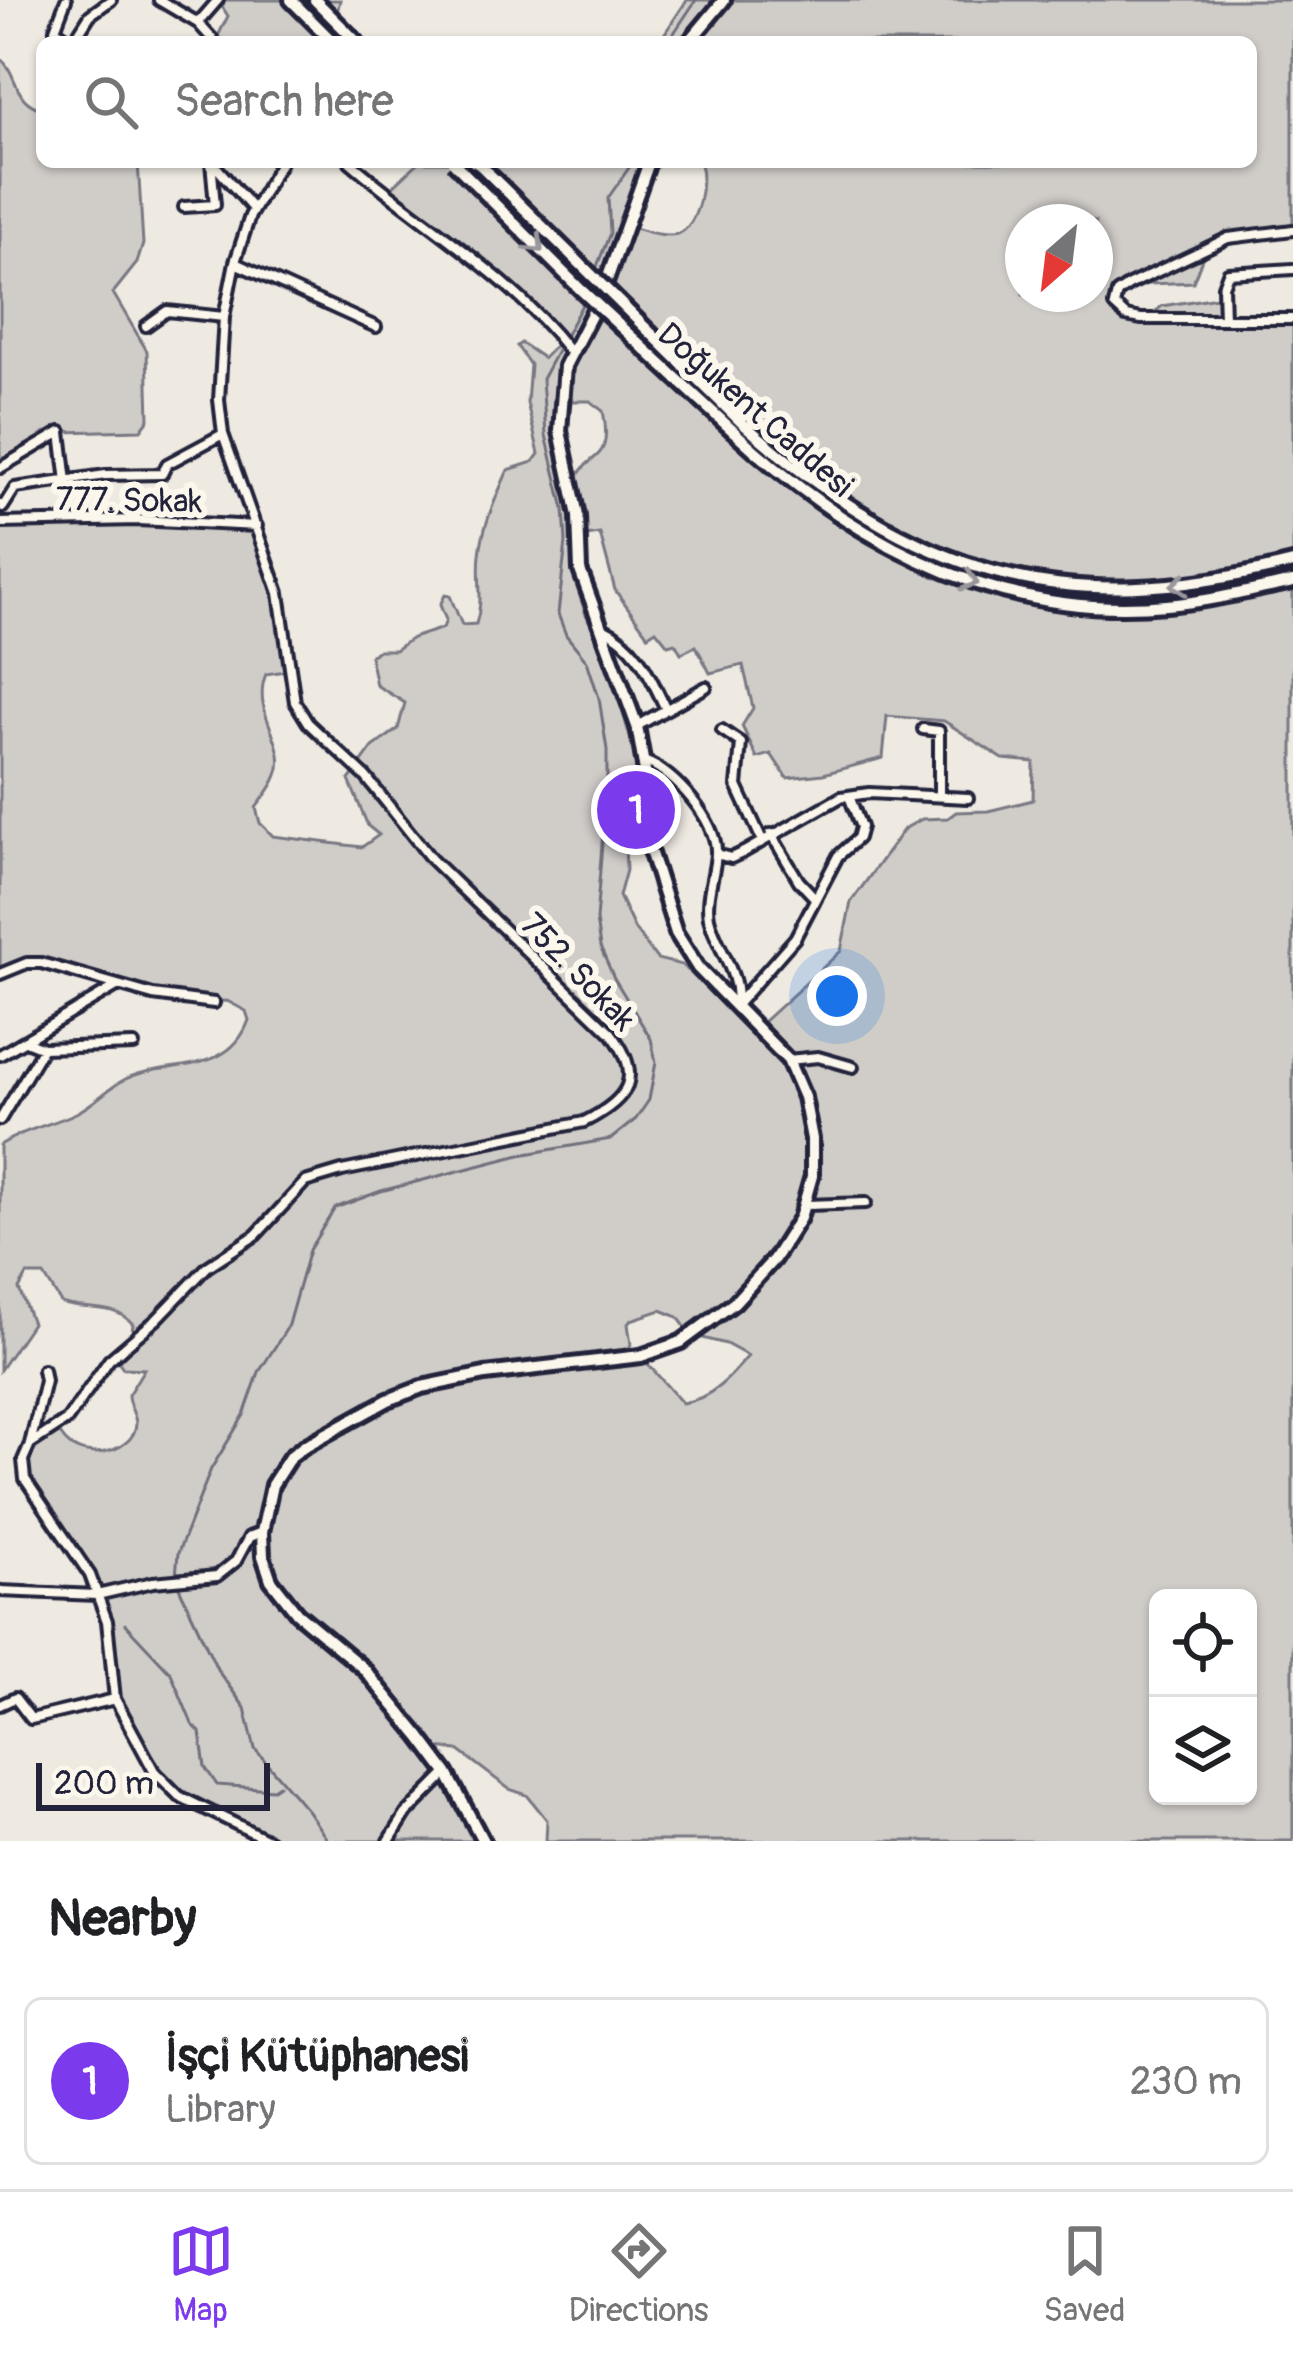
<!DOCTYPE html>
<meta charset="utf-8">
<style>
body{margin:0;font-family:Pangolin,sans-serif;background:#f6f6f6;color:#202124}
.controls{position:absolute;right:36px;bottom:36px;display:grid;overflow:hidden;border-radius:18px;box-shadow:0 3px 9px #0004}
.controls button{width:108px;height:108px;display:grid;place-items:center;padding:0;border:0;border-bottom:3px solid #e0e0e0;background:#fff;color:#202124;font:60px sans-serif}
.compass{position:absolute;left:1005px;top:204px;width:108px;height:108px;border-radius:50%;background:#fff;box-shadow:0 3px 9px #0004;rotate:208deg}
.scale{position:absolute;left:36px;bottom:30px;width:234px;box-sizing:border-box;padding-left:12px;border:6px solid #22223b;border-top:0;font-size:33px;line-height:42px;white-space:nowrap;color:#22223b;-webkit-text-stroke:9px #fbf7ec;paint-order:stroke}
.you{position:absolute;left:837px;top:996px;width:42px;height:42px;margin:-30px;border:9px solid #fff;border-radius:50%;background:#1a73e8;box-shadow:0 0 0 18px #1a73e833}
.badge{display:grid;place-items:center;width:78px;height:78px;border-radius:50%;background:#7c3aed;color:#fff;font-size:39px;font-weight:700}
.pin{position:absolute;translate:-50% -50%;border:6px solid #fff;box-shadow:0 3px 12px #0006}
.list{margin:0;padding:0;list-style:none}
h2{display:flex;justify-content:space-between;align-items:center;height:156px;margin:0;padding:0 48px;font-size:51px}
h2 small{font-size:39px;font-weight:400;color:#757577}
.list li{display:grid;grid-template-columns:78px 1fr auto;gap:36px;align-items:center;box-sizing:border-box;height:168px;margin:0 24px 24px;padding:0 24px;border:3px solid #e0e0e0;border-radius:18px}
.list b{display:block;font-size:45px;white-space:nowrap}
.list p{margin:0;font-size:39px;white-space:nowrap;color:#757577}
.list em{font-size:39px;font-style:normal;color:#757577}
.icon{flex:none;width:66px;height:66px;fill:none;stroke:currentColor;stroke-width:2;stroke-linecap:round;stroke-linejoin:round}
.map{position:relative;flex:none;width:1293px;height:1841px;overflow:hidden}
.search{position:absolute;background:#fff;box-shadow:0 3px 9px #0004;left:36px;right:36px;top:36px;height:132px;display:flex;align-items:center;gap:30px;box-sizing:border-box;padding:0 42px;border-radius:18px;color:#757577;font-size:45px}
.sheet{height:348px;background:#fff}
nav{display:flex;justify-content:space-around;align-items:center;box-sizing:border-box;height:168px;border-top:3px solid #e0e0e0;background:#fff;font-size:33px;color:#757577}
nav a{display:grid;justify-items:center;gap:6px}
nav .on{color:#7c3aed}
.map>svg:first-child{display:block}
.green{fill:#d0cdc9;stroke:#797882;stroke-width:3;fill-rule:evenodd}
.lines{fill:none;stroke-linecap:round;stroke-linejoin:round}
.stream{stroke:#716f7c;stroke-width:3}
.street-casing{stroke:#22223b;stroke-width:16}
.secondary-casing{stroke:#22223b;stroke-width:20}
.primary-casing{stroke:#22223b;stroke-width:20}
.street{stroke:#fbf7ec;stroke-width:8}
.secondary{stroke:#fbf7ec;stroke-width:10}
.primary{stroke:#fbf7ec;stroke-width:10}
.primary-bridge-casing{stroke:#22223b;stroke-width:20;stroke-linecap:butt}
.primary-bridge{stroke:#fbf7ec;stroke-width:10}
.oneway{stroke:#99979c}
.labels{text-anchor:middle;stroke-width:12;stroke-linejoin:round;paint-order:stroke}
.street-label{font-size:33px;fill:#22223b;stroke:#fbf7ec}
</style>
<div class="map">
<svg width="1293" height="1841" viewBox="0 0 1293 1841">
<rect width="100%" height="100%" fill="#eeeae2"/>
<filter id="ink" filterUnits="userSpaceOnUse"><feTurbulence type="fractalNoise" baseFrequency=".00833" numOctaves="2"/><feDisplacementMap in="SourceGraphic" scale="24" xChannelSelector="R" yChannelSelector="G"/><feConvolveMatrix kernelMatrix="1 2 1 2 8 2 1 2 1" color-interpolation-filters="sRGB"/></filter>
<g filter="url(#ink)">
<path class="green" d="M218 0H340L330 42H215L228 16Z
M687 0H1293V230L1241 234 1205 251 1193 282 1129 285 1117 293V311L1148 319 1162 306 1223 296 1224 319H1293V563L1222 581 1107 588 997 573 859 513 730 412 722 420 777 472 941 571 1054 601 1165 605 1293 582V1841H546L547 1820 527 1795 509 1789 458 1750 431 1748 483 1841H270L206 1811 163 1782 115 1699 107 1621 90 1574 25 1479 26 1451 58 1429C73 1468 135 1454 136 1424 136 1414 128 1406 128 1395L144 1369 123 1368 119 1362 130 1349 133 1324C112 1302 87 1312 61 1303L44 1275H27L19 1289 32 1323 0 1370V1145C24 1129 51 1125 76 1113 94 1104 106 1090 122 1081 161 1058 228 1080 249 1020L246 1011 227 1001 193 1002 41 963 0 974V523L68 521 256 528 279 593 291 670 266 674C250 713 290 744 277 775 273 787 263 798 256 808L260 823 273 836 362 847 379 835 368 826 349 780 373 747 398 729 405 703 376 685 370 656 379 650H395L412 638 443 628 446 620 440 605 445 595 450 596 462 625 476 624C484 600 477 579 480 555 482 527 497 495 508 470L533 462 539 454 527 403 530 365 517 346 521 343 543 358 561 340 511 285 386 193 419 162H649L626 226C640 229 662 238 677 234 698 229 707 179 699 162H1251V42H659ZM1023 222H1095V294H1023ZM560 401H590L603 411C614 467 588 447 572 487ZM600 534 615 590 648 635 656 630 668 645 675 643 681 653 696 646 710 673 743 665 753 708 742 726 757 758 771 754 787 778 823 774 883 758 887 716 944 721 1003 759 1034 762 1033 800 988 811 956 812 948 818 922 819 904 829 851 902 841 951 752 1032 682 965 657 959 635 930 619 896 626 870 624 818 636 785 635 754 608 662 585 612 573 575 572 538ZM661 1310 678 1317 691 1335 726 1344 748 1356C730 1378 711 1399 682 1403L641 1356 627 1353 631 1344 628 1324 631 1320ZM1158 1598H1248V1796H1158Z
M0 58C20 76 12 101 42 109V162H138L143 244 137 263 113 293 147 351 149 419 141 430 61 432 0 468Z"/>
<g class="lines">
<path class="stream" d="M668 42 696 0
M587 292 610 233 608 198 633 162
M176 1576 178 1553 211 1469 244 1415 259 1372 287 1328 309 1250 335 1208 381 1191 520 1155 611 1139 636 1119 649 1100 656 1062 651 1039 614 978 600 947 596 920 607 781V750L599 698 587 661 566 635 558 614 566 542 564 509 546 435 542 379 584 301
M178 1585 218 1671 245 1708 255 1749 308 1811 328 1841
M125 1624 171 1673 192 1724 200 1732 205 1767 217 1785 273 1789 279 1785"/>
<g class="street-casing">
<path id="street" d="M66 0 55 29 73 42
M159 0 198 23 215 42
M198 23 218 0
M73 42 90 15 111 0
M212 162 253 209
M350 162C424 226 510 274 570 352
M184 207 215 205 211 162
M1293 230 1228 238 1129 285 1117 293 1114 305 1126 316 1141 319H1293
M235 263 376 327
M1224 319 1223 286 1228 273 1293 269
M146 326 167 311 224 317
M0 468 61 432 67 482
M0 505 3 507 15 488 106 475 162 474 167 464 223 434
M0 523 138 520 257 526
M603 628C637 644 649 674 665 707
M637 726 706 687
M923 729 939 731V796
M722 730 741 743 737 786 762 840
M646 762C673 771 718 822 716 853 715 875 705 896 709 918 716 947 741 974 736 1005
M771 834 799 881 815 898
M716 854 731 858 744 852 841 797 869 793 968 798
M0 974 27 963H41L153 995 214 1003
M737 1004 795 938 838 856 858 838 861 827 849 796
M43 1048 134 1045
M0 1055 115 987
M788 1060 818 1057 853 1067
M0 1120 43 1048 28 1042
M806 1205 866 1203
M30 1444 45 1381 43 1370
M0 1591 97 1595 153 1582 217 1576 236 1561 249 1537 262 1532
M0 1705 15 1698 31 1719 115 1699
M270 1841 179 1796 154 1771 115 1699 107 1621 90 1575 25 1479 23 1460 30 1444 67 1420 109 1360 157 1319 207 1267 256 1235 305 1182 342 1171 584 1122C630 1099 644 1076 611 1033L432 860 366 777 308 723 295 702 279 593 223 434 219 400 224 317 235 262 250 216 281 162
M389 1841 406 1814 447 1773"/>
</g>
<g class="secondary-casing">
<path id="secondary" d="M689 42 724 0
M483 1841 447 1773 420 1737 364 1669 297 1613 271 1580 263 1556 262 1532 272 1485 290 1457 303 1447 388 1400 422 1387 485 1374 641 1356 681 1342 734 1303 774 1259 800 1218 812 1176V1139L804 1097 788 1060 698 968 676 933 648 844 651 805 637 726 580 570 578 516 560 431 565 366 602 294 649 162"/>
</g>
<g class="primary-casing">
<path id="primary" d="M291 0 333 42
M315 0 357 42
M740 421C917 577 1061 621 1293 563
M732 430C852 542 997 621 1167 605 1210 601 1251 591 1293 582"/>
</g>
<use href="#street" class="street"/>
<use href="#secondary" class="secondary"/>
<use href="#primary" class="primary"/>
<g class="primary-bridge-casing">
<path id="primary-bridge" d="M453 162 580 289 732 430
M477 162 740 421"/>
</g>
<use href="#primary-bridge" class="primary-bridge"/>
</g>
<defs><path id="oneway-chevron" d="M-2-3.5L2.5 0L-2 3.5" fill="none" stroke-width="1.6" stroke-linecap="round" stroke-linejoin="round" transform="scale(3)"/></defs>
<g class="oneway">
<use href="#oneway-chevron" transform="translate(536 245) rotate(45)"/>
<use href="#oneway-chevron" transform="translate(970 581) rotate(18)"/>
<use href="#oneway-chevron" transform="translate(1179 585) rotate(174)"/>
</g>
</g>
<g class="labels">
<g class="street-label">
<text transform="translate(756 409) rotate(41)" y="12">Doğukent Caddesi</text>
<text transform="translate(129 499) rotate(1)" y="12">777. Sokak</text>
<text transform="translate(579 971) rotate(46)" y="12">752. Sokak</text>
</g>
</g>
</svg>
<div class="controls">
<button><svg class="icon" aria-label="locate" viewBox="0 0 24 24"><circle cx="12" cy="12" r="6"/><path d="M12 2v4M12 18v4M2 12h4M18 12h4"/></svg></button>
<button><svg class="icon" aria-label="layers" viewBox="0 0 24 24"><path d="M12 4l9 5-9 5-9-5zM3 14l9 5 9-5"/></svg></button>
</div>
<svg class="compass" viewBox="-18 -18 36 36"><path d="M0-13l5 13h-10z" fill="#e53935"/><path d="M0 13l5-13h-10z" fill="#757577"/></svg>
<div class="scale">200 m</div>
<div class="you"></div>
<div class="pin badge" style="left:636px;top:810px">1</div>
<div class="search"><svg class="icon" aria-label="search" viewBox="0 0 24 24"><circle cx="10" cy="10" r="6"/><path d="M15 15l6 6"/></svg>Search here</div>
</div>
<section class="sheet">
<h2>Nearby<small></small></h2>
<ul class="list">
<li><span class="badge">1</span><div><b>İşçi Kütüphanesi</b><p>Library</p></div><em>230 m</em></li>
</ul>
</section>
<nav>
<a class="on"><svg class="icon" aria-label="map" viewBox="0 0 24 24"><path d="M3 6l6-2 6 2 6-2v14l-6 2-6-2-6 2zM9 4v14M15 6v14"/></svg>Map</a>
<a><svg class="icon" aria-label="directions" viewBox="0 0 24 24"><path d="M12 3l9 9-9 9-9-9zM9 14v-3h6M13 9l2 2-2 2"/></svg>Directions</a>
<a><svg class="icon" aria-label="saved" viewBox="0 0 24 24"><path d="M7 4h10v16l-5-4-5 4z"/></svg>Saved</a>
</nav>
